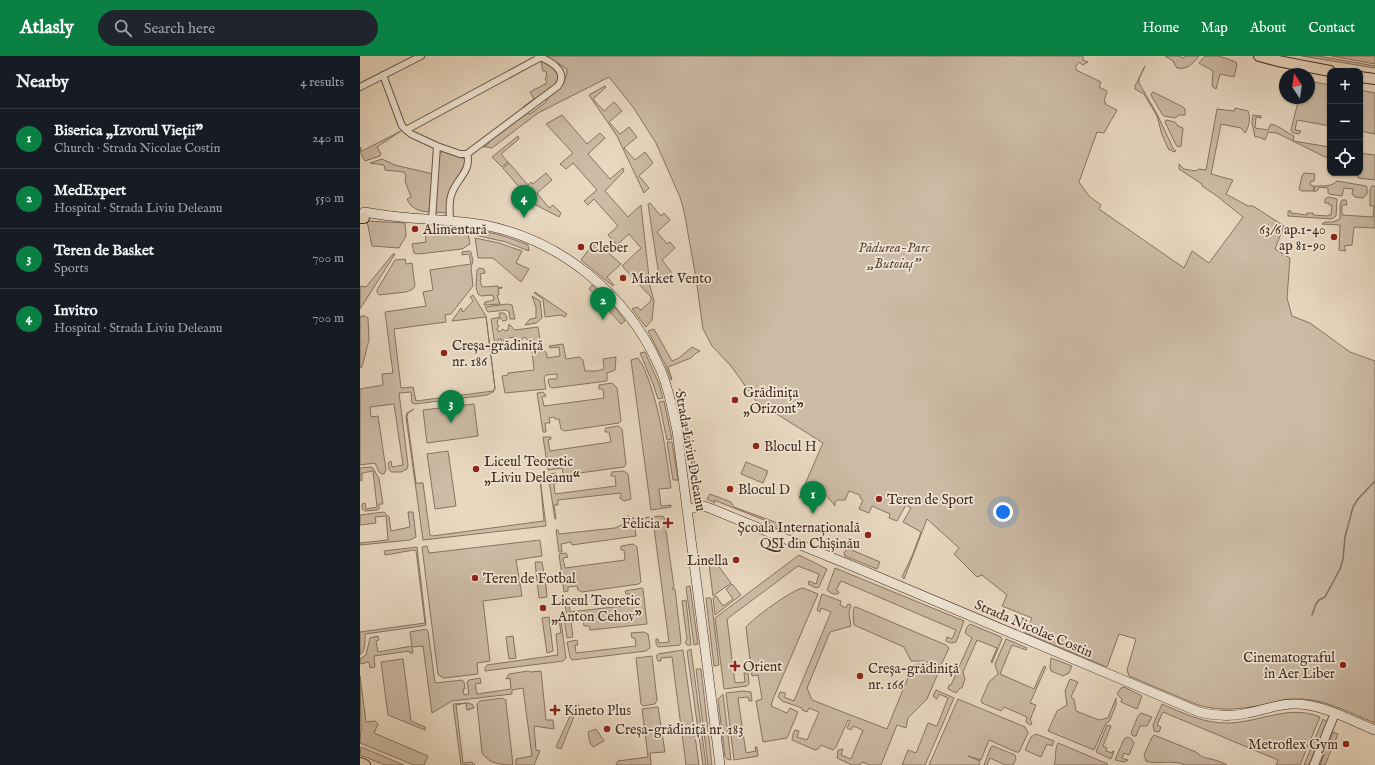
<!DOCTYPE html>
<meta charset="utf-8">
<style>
body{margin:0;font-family:"IM FELL English",serif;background:#20242c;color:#f1f3f6}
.controls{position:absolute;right:12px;top:12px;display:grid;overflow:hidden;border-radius:8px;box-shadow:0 1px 3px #0004}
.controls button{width:36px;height:36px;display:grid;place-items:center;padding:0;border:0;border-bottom:1px solid #363941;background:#171b24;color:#f1f3f6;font:20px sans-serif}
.compass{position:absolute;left:919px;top:12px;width:36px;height:36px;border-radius:50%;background:#171b24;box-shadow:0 1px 3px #0004;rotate:347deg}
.you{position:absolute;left:643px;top:456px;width:14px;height:14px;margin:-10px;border:3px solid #fff;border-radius:50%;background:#1a73e8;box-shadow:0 0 0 6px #1a73e833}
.badge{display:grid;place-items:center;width:26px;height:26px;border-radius:50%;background:#0b8043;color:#fff;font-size:13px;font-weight:700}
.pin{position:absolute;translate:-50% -33px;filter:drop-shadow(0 1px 2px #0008)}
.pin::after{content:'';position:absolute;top:21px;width:14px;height:12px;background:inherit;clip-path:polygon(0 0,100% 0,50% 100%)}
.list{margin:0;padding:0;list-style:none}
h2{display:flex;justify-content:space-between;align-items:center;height:52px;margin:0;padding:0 16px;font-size:17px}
h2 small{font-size:13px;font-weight:400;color:#9ea1a6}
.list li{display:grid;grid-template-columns:26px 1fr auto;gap:12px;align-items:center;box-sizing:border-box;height:60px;padding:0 16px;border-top:1px solid #363941}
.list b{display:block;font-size:15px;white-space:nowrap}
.list p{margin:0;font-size:13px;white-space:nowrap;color:#9ea1a6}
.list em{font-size:13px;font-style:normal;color:#9ea1a6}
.icon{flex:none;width:22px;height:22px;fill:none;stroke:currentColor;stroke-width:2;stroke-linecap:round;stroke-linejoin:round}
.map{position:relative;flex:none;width:1015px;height:709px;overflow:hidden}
header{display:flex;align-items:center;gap:24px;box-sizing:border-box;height:56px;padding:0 20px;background:#0b8043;color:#fff}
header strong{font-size:19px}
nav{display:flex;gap:22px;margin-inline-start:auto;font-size:14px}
.search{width:280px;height:36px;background:#20242c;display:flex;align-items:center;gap:10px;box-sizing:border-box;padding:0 14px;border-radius:22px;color:#9ea1a6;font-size:15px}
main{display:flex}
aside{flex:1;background:#171b24}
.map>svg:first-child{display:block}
.green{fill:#ccbba5;stroke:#887362}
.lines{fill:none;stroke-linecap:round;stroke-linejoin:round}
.stream{stroke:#866f5f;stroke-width:1.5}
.minor-casing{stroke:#6e5647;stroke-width:8}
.tertiary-casing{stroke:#6e5647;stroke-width:10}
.secondary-casing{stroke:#452b1f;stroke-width:10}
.primary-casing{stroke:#452b1f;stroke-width:12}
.trunk-casing{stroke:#452b1f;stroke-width:12}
.minor{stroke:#f0e6d6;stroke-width:6}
.tertiary{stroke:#f0e6d6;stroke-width:8}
.secondary{stroke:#f0e6d6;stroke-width:9}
.primary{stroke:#e8d8c0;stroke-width:10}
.trunk{stroke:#e8d8c0;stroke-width:10}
.poi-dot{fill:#8f2418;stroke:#f0e6d6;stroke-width:1.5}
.labels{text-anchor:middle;stroke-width:3.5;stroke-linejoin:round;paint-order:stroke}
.poi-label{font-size:14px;fill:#452b1f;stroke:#f0e6d6;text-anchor:start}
.park-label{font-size:14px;font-style:italic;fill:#60483a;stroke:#f0e6d6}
.street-label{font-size:14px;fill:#452b1f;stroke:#f0e6d6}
</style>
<header>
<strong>Atlasly</strong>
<div class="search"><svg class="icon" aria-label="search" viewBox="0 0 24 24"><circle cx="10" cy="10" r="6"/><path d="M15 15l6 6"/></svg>Search here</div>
<nav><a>Home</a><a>Map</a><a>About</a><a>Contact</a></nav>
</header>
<main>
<aside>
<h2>Nearby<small>4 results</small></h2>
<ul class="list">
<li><span class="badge">1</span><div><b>Biserica „Izvorul Vieții”</b><p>Church · Strada Nicolae Costin</p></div><em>240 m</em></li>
<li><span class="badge">2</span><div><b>MedExpert</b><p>Hospital · Strada Liviu Deleanu</p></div><em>550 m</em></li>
<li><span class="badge">3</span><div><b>Teren de Basket</b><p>Sports</p></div><em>700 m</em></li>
<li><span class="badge">4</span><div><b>Invitro</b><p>Hospital · Strada Liviu Deleanu</p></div><em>700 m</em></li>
</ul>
</aside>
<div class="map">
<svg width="1015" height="709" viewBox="0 0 1015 709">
<rect width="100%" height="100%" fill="#e8d8c0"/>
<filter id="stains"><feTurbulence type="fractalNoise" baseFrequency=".005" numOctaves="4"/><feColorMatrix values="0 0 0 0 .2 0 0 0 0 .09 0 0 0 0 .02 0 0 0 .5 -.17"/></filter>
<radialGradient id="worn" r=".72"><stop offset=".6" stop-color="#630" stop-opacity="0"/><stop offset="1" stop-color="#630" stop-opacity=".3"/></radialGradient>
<path class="green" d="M186 0H723V4L728 6 723 9 719 6 716 10V14L741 26 739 31 747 35 744 45 746 46 745 48 757 54 744 77 737 76 719 126 729 140 741 149 739 153 824 212 832 195 849 207 883 161 857 140 842 130V128L819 113V108L824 113 836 115 839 113 846 114 857 53 874 55 875 52 888 55C891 62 889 71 885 77L881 72 861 68 851 118 873 124 866 138 888 150H893L924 170 915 193 930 202 927 242 932 260 950 267 990 296 1015 305V667C988 656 961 641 931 643 923 643 915 646 907 648 882 653 863 656 838 649L769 620 767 614 776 583 759 578 747 611 665 577 672 562 642 550 647 539 622 519 617 521 594 498 599 492 567 463 544 523 542 521 552 500 561 476 543 466 551 452 546 449 537 465 529 462 530 458 512 450 509 457 499 453 503 444 500 442V439L489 435 485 444H477L475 446V450L459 430H457L439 442 463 387 396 345 371 310 352 290 343 273 336 222 324 155 320 141 296 87 273 51 249 21 178 57 132 92 120 90 122 89 124 91 129 87 128 84 165 57 170 58 186 46 188 40 202 30 207 18V13Z
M805 0H819L823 2 826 0H839C832 8 828 14 817 12L813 5Z
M845 0H859L876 6 877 9 874 21 860 18 856 33 852 30 853 15 839 7Z
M942 0H958L1015 10V12Z
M972 0H1015V8Z
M181 6H184L197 14 199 22 197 28 164 53 163 51 174 43 170 36 187 27 185 22 187 21 186 15H183Z
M785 10 779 23V27L797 58 813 92 816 95 813 96 812 94H809L802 79 797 60 784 38 775 33V30Z
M949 25 970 29V70L937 64 935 74 941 75 939 78 933 77 931 74 939 42H949Z
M245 30 246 31 233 43 244 55 254 46 262 55 249 66 260 78 269 71 277 81 264 92 275 104 285 96 293 107 279 120 289 132 284 137 257 80 229 39Z
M1000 34 1015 37V78L1000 75Z
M793 36 823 51 825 53V59H819L815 62 804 60 802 58 792 41 791 38Z
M202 59 227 88 240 77 245 82 228 98 250 123 263 112 264 115 245 135 268 161 281 149 290 230 294 245 292 264 286 271 272 253 277 251 281 254 291 245V241L262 210 281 192 269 178 257 189 248 179 258 170 234 143 228 149 224 145 237 134 213 107 206 113 200 108 213 97 186 68Z
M893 59 901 60V62L896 61 895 72 908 74 911 68C920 70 925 76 934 80L933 85 970 91V101H965L917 77 908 76 905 84 899 81H895L892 67Z
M806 64 815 66 818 70 823 72 821 90 818 91 816 89 805 66Z
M41 75 17 91 21 98 20 100 5 105C2 101 0 96 0 91L2 95Z
M158 80 159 83 141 98 148 106 142 111 132 101Z
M83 95 105 103 106 107 88 140 86 157 74 156 79 98Z
M1000 97 1015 99V124L998 122V117H1000L1002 110H1000Z
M22 103 35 109 73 118 69 156C59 155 51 153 47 143L51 141 45 125 46 120 44 116 25 114 24 109 10 107Z
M149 107 168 129 171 126 173 128 186 117 192 124 177 137 189 152 193 149 201 157 199 161 153 137 159 131 143 112Z
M944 117 955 118 954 125H951L950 129 954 130 953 135H941L939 133 942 120Z
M977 125 1006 130 1007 131V138L1003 142 995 141 992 138 993 133 984 132 982 140 969 138 968 137V132L959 131 958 134 954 136 955 130C963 130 971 131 977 125Z
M1012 130H1015V172L994 171 992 189 984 190 986 195 979 194 980 169 962 168 965 166H973L980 163V149L982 144H986L987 149H982V159L1013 161 1014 150H1010V134Z
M968 141 977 143 976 160 972 163 928 160V155H931V157L947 159V157H953V159L968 160V159H971L972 149H969V147H965V143Z
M290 147 301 160 304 157 310 164 297 176 307 188 310 186 315 192 302 204 312 217 300 226 288 148Z
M7 165 45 167 46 180 39 192 12 190Z
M82 170 107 173 110 188 102 193 58 198 54 197 52 188 66 186 65 177 81 176Z
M114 174C133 176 151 182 168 189L169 195 146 186 115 179Z
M115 182 139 187 162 195 156 207 169 213 161 226 133 202H118Z
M236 186 261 208 247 221 254 229 253 230 221 204 233 188 234 189Z
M109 195 111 196 113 205 111 211 113 230 91 258 85 259 86 266 34 273 41 332 53 331 56 345 133 335 135 332 126 261 92 265 101 252 103 256 113 245 110 241 113 239 126 260 135 333 133 336 127 339 55 348 52 347 51 336 39 337 48 409 47 413 41 416H31L29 413 28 407 31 405 32 411 43 409 34 348 10 351 11 361 18 360 26 414 24 418H22L19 416 15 407 0 409V333L23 329 22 318 33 317 25 256 66 250 63 236 73 234 70 214 111 208 109 198 102 199V196Z
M33 198H35L0 253V230L6 231Z
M45 203 46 208 52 207 55 230 53 233 46 236 19 239 17 236V234L35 204Z
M119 212 124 213 125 217 120 218 121 223 120 224 122 231 138 230V232L142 231V232L138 233 139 239H137L140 248 124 249 125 246 134 244 133 239 121 240 118 238 116 231 117 214Z
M232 229 253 249 265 265 261 268 229 233Z
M175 236 207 258 205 261 201 259 185 261 183 243 174 237Z
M172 240 180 245 182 262 176 267 165 269 170 263 176 262V251Z
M147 248 152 249 155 263H150L149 256 146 254 128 256 125 251Z
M139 257H144L146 259 147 264 143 265 140 262 138 263 137 268 139 270 137 273 139 276 143 273 145 275 148 274 149 268 155 274 178 271 181 291 187 298V302L200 300 199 291 190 292 189 290 203 288 206 303 220 301 223 304 225 315H237L244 313 243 303 256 301 255 314 247 317V325L192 332 190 331 188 325 189 323H197V318L186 319 184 322 186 333 145 337 142 320 148 319V317L174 314 171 286 164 281 159 287 156 288 155 281 144 283V288H142L141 283H138V288L135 289 131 263 140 261Z
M1 260H5L8 262 9 284 2 311 0 312V263Z
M294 273 312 305 319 302 332 291 340 295 336 297 331 302 308 311 312 323 311 324 306 310 288 275Z
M285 296 299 328 303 342 298 343 293 328 280 297Z
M278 302C283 308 286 317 289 325 301 359 306 396 311 432L299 433 301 450 311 449V451L291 454 271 304Z
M252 327 257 332 261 365 259 367 204 375 201 373 199 363H195L194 361 189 362 190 367H185L186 376H183L177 337 183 336 185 338 186 340 182 341 184 350 244 342 243 333H239V329Z
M319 333H320L339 431 333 432 331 426 334 423Z
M304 345 312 383 307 384 299 346Z
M114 348 118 380 67 387 63 354Z
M54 353 48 357 47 361 56 427H63L70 479 72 480 184 465 180 422 186 470 63 484 46 361 47 357Z
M258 370 262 373 266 408 264 411 205 419 203 418 202 412 188 414 183 381H191V383L188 384 190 395 251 386 249 376H245V374L246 372Z
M307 386H312L318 424H313Z
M88 395 96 450 75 453 67 398Z
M386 406 408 415 403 427 381 418Z
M11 411 13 412 19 423 23 448H19V453L17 454 5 455 2 453V448L5 447 6 453 17 451 13 415 2 417V425L0 424V412Z
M264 415 268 418 271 443 264 445 260 442 261 439 260 437 198 444V449H194L196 463H195L188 418 196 417 197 427 194 428 195 438 256 430 255 420H251V418L252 416Z
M350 438 371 446 374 451 420 468V473L418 474V473L411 470 409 466 354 444 355 447 347 443Z
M24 456 29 461 31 475 50 471 48 456H53L56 481 50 484 0 489V487L28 484 26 460 15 461 16 467 0 469V459Z
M267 460H269V463L274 462 276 480 212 489 211 486 201 488 202 496H199L196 474H198L199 478 255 472 268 466Z
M301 460 304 461 314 531 312 533H315L321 585 320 589 298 591 296 588V583H298L299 587 309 586 293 464 283 466V472L281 471 280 466 282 462Z
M180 484 182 500 156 504 162 540 123 545 130 605 117 607 118 618 84 622 80 620 78 618 62 491 67 490 69 497Z
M273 488 277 491 281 526 279 528 222 536 218 534 217 530 208 531V535L204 536 199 498 206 497 208 501 203 502 205 512 265 504 264 494H261V490Z
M57 491 66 569 62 570 5 578C5 585 6 594 0 599V576L65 567 56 495 54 494 25 499 24 495Z
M487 492 520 506 517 513 485 500 484 497Z
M439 499 467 513 459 531 456 532 448 528 449 525 456 528 459 518 438 510 367 563 375 627 385 626 384 617H388L389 628 387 630 364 633 355 562Z
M354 504 371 527 353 540 349 508Z
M175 506H182L186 530 187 541 179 542Z
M475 512 604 565 596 586 591 587 586 585 587 581 592 583 596 574 481 525 476 534 479 536 478 538H473L467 534Z
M372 528 381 539 355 559 353 542 356 540 363 550 373 543 366 533Z
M330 530 338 588 334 589 326 531Z
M282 532 283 533 287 568 230 574 229 570H224L223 564 211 566 213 581 207 582 204 562 207 561 204 542 209 541 213 543V545H209L210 556 271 549 270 538H266L265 535Z
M443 532 458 538 413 643 411 650 427 657 430 652 438 656 427 682 403 686 396 645 402 643 398 619 392 620 386 571C392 563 433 533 443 532Z
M462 538 481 545 480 549 486 552 488 548 491 549 489 557 491 570 470 576 447 632 452 644 527 673 553 609C561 607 573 608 579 615L567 643 548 662 546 672 537 669 521 709H510L502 706 500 709H492L477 702 478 694 483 693 481 699 491 703 503 674 493 670 491 674 487 672 490 665 488 664 476 691 473 694 461 689 458 693 455 694 432 684 433 678 435 674 439 675 437 681 447 684 459 656 449 652 447 656 442 654V652L422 645 418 641 420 636 426 637 424 641 434 645 471 556 461 552 460 556 457 554Z
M346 542H351L359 609 354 610Z
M326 544 331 589H327L325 586 327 584 322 545Z
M494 551H496L586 589 589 592 581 609 562 605H551L544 591 494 569 493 559Z
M189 561 193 595 187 597 182 562Z
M199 564H201L206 602 203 605 125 615V612L127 609 198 599 196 578 201 577Z
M610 568 641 581 642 583 632 607 631 606 637 592 617 584 603 616 605 623 602 632H600L596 637 588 633 589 629H591L612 582 605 577 607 571Z
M66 573 68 575 75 627H76L102 624 104 626 105 633H103L104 639 109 638 107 626 109 624 120 622 121 627 115 628 117 638 151 633 150 622 146 623 149 618 168 615 170 616 181 615 186 664H193L194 673 174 670 176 694 180 695 174 709H156V703L172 700 163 632 152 634V638L92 645 72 657 63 590 52 591 53 597H50L49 595 14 600 15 611 10 612 9 606 0 608V603L6 599 10 582 18 580 19 584 16 585 18 596 52 590 50 576Z
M284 576 288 578 290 590V592L286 595 212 604 210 601 207 586 217 584 218 589H215L216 597 276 590 275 582H272L271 577Z
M153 580 156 602 149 603 146 581Z
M646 583 667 592 666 594 652 589 640 618 674 633 684 610 686 611 670 647 676 649 670 664 672 666 671 669 666 666 667 661 644 651 641 655 622 647 621 645 629 626 638 618 635 608Z
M331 593 346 709H343L327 595Z
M323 594 339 709H326L312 601 301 602V605H298L296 600 298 598Z
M292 600 297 644 295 648 283 650 281 648 276 602Z
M691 602 712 610 709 617 703 620 691 615 690 610Z
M42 603H43L51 665 65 671V674L28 659 21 606Z
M336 613H341L352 709H348Z
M0 620 6 666 15 665 18 668 14 677 68 700 64 709H54L0 687 1 672Z
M710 623 718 626 711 641 714 643 716 655 739 664 748 662 756 642V649L750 664 745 669 734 694 688 675 697 655 707 649 705 635Z
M764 631 782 640 777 653 761 646 762 643 757 638 761 632Z
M576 634 594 642 565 709H542L548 694 556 697 568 667 577 670 588 642 579 638 577 643 573 640Z
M383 635 391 636 392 645H389L388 641 378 642 386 697 396 695 395 691H397L398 700 374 704 366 637Z
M363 638 371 704 367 703 365 701 358 643Z
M142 642 146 644V647L153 709C142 709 129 708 122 697L117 648 120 645Z
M598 643 665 671 668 677 659 696H656L629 684 621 704 608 700 620 705 619 709H569Z
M106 647 96 649 103 707 112 706 115 709H101L93 648 109 647 113 649 114 652 107 654Z
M219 648 201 693 196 691 215 649Z
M802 648C823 657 845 668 869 667 901 666 929 648 960 661L940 709H916L918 704 803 656 797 669 801 671 799 676 794 675 793 669Z
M297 651H298L305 696 290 697 291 709H256L258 705 288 701 282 653Z
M781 657 792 661 787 670H780L776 680H773L771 677 778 660Z
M963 663 967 666 949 709H944Z
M747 669 751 670 743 690 747 692 746 695 752 697 753 695H754L751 703 736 696Z
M236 673 244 685 233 691 230 687 228 676Z
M973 676 978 678 965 709H960Z
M676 678 694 685 692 690 687 688 681 701 665 694 671 681Z
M794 679 836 696C842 702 847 702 855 704 859 705 863 707 867 709H825C812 703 798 709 786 705L784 699 792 681Z
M768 681 772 684 774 687 769 699 764 697 762 702 768 704 764 706 755 704 764 683Z
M698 687 748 708 747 709H694C697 701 694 694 698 687Z
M633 690 655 699 656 703 653 709H645L630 702 627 709H624L631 691Z
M1 691 44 709H25L0 699Z"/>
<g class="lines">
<path class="stream" d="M952 559 956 548 959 544 965 541 980 513 983 503 985 481 993 451 998 443 1015 425"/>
<g class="minor-casing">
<path id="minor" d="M23 19 42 70 51 78 77 90 72 164
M0 31 61 0
M46 74 181 1
M77 90 100 98H107L198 30C209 15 190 5 178 0
M90 165C90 156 88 146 92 137 97 123 112 114 107 98"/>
</g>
<g class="tertiary-casing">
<path id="tertiary" d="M954 709 975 657"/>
</g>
<g class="secondary-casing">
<path id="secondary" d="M4 156C16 158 28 160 40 161 68 164 97 164 124 169 201 184 266 238 298 308 308 329 312 352 317 375L360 709
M327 453 344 450 352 453 490 509 839 656C856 660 871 661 888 657 903 654 918 648 933 648 961 647 990 664 1015 674"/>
</g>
<g class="primary-casing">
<path id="primary" d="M899 0 918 5 970 15
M1000 21 1015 23
M0 707 5 709"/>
</g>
<g class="trunk-casing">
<path id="trunk" d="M0 162H4"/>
</g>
<use href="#minor" class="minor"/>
<use href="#tertiary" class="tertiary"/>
<use href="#secondary" class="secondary"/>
<use href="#primary" class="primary"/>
<use href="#trunk" class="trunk"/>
</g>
<g class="poi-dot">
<circle cx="55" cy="173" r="4"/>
<circle cx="974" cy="181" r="4"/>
<circle cx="221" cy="191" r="4"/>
<circle cx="263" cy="222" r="4"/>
<circle cx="84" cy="297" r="4"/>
<circle cx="375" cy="344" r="4"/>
<circle cx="396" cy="390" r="4"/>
<circle cx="116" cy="413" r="4"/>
<circle cx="370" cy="433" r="4"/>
<circle cx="519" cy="443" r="4"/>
<path d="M306 461h4v4h4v4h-4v4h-4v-4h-4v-4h4z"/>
<circle cx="508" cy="479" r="4"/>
<circle cx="376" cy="504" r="4"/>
<circle cx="115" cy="522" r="4"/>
<circle cx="183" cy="552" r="4"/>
<circle cx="983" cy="609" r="4"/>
<path d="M373 604h4v4h4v4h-4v4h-4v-4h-4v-4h4z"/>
<circle cx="500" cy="620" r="4"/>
<path d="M193 648h4v4h4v4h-4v4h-4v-4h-4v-4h4z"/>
<circle cx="247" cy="673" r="4"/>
<circle cx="986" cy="688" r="4"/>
</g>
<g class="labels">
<g class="poi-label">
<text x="63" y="178">Alimentară</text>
<text x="966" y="178" text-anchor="end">63/6 ap.1-40<tspan x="966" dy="16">ap 81-90</tspan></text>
<text x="229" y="196">Cleber</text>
<text x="271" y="227">Market Vento</text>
<text x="92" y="294">Creșa-grădiniță<tspan x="92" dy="16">nr. 186</tspan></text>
<text x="383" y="341">Grădinița<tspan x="383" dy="16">„Orizont”</tspan></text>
<text x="404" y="395">Blocul H</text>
<text x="124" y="410">Liceul Teoretic<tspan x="124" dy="16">„Liviu Deleanu“</tspan></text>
<text x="378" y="438">Blocul D</text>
<text x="527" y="448">Teren de Sport</text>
<text x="300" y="472" text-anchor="end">Felicia</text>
<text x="500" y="476" text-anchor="end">Școala Internațională<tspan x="500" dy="16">QSI din Chișinău</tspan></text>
<text x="368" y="509" text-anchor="end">Linella</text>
<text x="123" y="527">Teren de Fotbal</text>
<text x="191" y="549">Liceul Teoretic<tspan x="191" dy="16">„Anton Cehov”</tspan></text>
<text x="975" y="606" text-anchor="end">Cinematograful<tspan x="975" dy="16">în Aer Liber</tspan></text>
<text x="383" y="615">Orient</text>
<text x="508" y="617">Creșa-grădiniță<tspan x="508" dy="16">nr. 166</tspan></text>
<text x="204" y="659">Kineto Plus</text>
<text x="255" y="678">Creșa-grădiniță nr. 183</text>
<text x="978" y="693" text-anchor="end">Metroflex Gym</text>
</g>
<g class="park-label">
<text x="534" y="196">Pădurea-Parc<tspan x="534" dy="16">„Butoiaș”</tspan></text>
</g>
<g class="street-label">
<text transform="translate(331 395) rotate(80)" y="5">Strada Liviu Deleanu</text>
<text transform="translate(674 572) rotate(23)" y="5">Strada Nicolae Costin</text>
</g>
</g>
<rect width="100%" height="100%" filter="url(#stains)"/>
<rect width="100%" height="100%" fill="url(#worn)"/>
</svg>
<div class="controls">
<button>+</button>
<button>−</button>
<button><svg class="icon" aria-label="locate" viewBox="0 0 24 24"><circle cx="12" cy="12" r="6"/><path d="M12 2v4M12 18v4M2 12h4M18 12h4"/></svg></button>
</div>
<svg class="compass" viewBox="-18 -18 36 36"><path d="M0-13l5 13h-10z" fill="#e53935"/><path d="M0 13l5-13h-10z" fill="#9ea1a6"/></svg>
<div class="you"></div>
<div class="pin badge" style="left:453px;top:458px">1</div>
<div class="pin badge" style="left:243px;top:264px">2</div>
<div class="pin badge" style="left:91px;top:367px">3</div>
<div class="pin badge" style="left:164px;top:162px">4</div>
</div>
</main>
